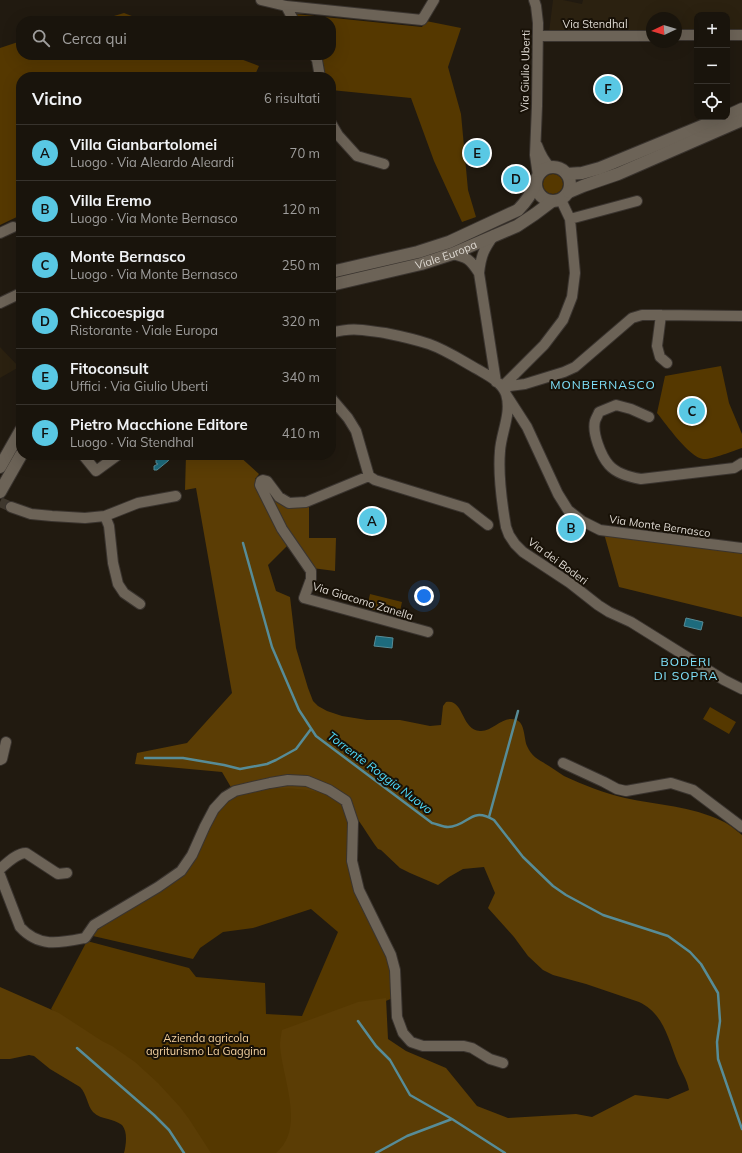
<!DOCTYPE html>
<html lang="it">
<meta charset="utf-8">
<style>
body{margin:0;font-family:Mulish,sans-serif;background:#26211a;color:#f1f3f6}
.controls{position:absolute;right:12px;top:12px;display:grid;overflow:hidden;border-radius:8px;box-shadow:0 4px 16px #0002}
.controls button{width:36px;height:36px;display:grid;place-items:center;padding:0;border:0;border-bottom:1px solid #37332d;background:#19140c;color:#f1f3f6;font:20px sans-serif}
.compass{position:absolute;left:646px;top:12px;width:36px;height:36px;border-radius:50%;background:#19140c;box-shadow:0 4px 16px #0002;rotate:266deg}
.you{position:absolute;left:424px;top:596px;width:14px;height:14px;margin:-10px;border:3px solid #fff;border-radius:50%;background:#1a73e8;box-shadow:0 0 0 6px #1a73e833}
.badge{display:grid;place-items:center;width:26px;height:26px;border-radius:50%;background:#59c8e4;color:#111;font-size:13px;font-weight:700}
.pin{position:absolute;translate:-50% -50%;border:2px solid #fff;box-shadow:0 1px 4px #0006}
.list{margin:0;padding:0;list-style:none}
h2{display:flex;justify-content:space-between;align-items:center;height:52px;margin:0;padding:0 16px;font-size:17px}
h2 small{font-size:13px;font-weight:400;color:#9f9e9d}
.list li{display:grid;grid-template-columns:26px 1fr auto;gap:12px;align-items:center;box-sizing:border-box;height:56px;padding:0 16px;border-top:1px solid #37332d}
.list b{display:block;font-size:15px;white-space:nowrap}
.list p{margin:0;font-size:13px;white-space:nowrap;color:#9f9e9d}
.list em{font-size:13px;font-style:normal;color:#9f9e9d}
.icon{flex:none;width:22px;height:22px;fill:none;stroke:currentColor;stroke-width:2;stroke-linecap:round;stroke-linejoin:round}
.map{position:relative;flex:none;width:742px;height:1153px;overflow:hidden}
.search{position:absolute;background:#19140c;box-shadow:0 4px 16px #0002;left:16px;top:16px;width:320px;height:44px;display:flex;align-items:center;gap:10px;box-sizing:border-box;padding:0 14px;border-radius:16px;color:#9f9e9d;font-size:15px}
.panel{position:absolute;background:#19140c;box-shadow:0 4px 16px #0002;left:16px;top:72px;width:320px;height:388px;border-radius:16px}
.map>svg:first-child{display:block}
.built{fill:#2b2110}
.green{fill:#553800}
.forest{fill:#5b3d05}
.water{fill:#1d6b7d;stroke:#578c97}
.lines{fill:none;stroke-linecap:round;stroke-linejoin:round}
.stream{stroke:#578c97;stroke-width:2.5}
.minor-tunnel{stroke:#3e372d;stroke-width:10;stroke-dasharray:10 5;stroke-linecap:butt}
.minor-casing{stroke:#3a342f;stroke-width:12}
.tertiary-casing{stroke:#3a342f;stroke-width:14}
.minor{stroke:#6c6357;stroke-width:10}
.tertiary{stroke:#6c6357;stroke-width:12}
.labels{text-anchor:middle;stroke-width:4;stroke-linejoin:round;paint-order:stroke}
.street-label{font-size:11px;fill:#dfdad3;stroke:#181107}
.park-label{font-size:11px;fill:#f6d3a1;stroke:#181107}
.neighbourhood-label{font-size:12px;letter-spacing:1px;fill:#81e5ff;stroke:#181107}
.water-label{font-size:12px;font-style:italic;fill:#4edbfc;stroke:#181107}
</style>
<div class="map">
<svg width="742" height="1153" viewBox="0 0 742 1153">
<rect width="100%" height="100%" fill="#211a10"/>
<path class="built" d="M553 0H563L582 4 583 0H742V32H727V15H697V32H676V18H652V32H549Z
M0 347 19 367 0 378Z"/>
<path class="green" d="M124 13 145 21H97Z
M295 14 422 27 426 21 461 28 448 67 461 114 468 190 476 217 462 222 434 161 411 98 331 90V77H324L319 55H331V21H299Z
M21 41V55H230L259 66 254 77H21V215L0 225V48Z
M543 184a10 10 0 1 1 20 0a10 10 0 1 1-20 0Z
M721 366 729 403 742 434V448C733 451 711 460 703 459 689 457 666 424 657 413L665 376Z
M370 594 402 602 399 616 367 608Z
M710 707 736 722 729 734 703 719Z
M287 782 307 784 343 804 351 823 349 863 390 958 393 998 293 1039 301 1121 289 1153H208L51 1009 87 941 189 968 196 977 265 983 266 1014 302 1016 338 932 311 909 253 928 223 932 200 948 193 959 93 936 91 931 182 872 215 811 236 794Z"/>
<path class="forest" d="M186 455H238L259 474 255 479 266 484 277 498 309 505V538H336L335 571 312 568 291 542 268 565 276 591 290 597 296 648 308 688 313 701 318 706 327 711 342 716 367 720H400L430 726 441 725 443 706 446 702C464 698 461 730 480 731 493 732 503 715 516 720 525 722 524 739 527 746 532 758 540 760 549 766 554 769 559 773 564 776 583 785 604 793 625 798 658 805 691 806 722 821 729 824 736 830 742 835V1153H276C306 1129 282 1077 280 1046 280 1040 281 1035 282 1030L358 1002 386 998 388 1039 406 1051 446 1068 477 1106 508 1118 576 1114 592 1117 635 1095 668 1099 689 1090C687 1079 681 1071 677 1061 668 1038 663 1013 639 1002L586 984 553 975 543 970 528 956 514 937 488 908 495 893 484 867 463 869 449 877 438 885 410 873 400 868 381 850 378 849C368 836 359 818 347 807 319 781 268 790 232 789L222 772 135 764 137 753 187 743 232 693 196 488 185 490Z
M603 530 742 551V617L619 587Z
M0 987 59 1013 102 1041 112 1046 135 1062 158 1083 180 1107 189 1119 211 1153H124C126 1145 128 1132 122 1125 118 1122 112 1120 108 1119 103 1118 97 1116 93 1112 87 1105 87 1094 80 1087L50 1069 34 1056 29 1055 10 1059H0Z"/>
<path class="water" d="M163 455H168L170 458 168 461 157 470H154V466L158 464 156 463V460L160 457 162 459Z
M686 618 703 622 701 630 684 626Z
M376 636 393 638 392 648 374 646Z"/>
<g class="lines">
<path class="stream" d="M243 543 272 647 299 710 316 736 432 823C437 824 443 827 448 827 469 826 470 806 494 820L523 857 553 886 566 895 603 915 668 936 690 952 701 964 718 993 720 1021 717 1042 718 1059 742 1129
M145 758H183L224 765 240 769 267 764 276 760 296 749 311 729
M489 817 518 711
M358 1021 376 1046 390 1060 410 1095 452 1119 505 1153
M77 1048 154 1115 169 1130 184 1153
M376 1153 407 1136 452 1119"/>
<path class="minor-tunnel" d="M0 502 11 507"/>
<g class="minor-casing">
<path id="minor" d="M261 0 286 6 422 20 434 0
M534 0 536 6 538 23 537 106 535 155 538 176
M286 6 294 21
M676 35H697
M727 35H742
M538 36H652
M314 55 317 60 320 77
M331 123 338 135 357 156 384 164
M537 145C540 153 544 161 550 167
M561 200 570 219 637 201
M0 233 13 227
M494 235C484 249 481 255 479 273L496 382
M452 254C467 257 470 259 479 273
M0 303 21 293
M661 315 657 346 660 357 667 363
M331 333C353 327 362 330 385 333 400 336 414 339 429 344 446 350 461 360 477 369 487 375 502 382 506 394 512 413 501 433 500 451 498 474 502 504 506 527L509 535 515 544 523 552 570 583 598 605 609 612 631 622 724 680 742 689
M502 387 525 384 564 372 575 367 632 318 642 315H661L741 316
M502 387 544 345 563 320 572 297 575 273 570 219
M507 396 527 427 558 494 568 510 582 521 600 530 742 548
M331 398 348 418 356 431 369 476 375 480 466 508 488 525
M649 417 631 409 616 405 599 412C598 415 596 418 595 421 592 433 601 456 609 465 617 474 629 477 641 479L734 468 742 463
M83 455 96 471 118 455
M369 476 306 502 289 503 279 497 267 481 263 480 261 481 260 485 282 529 311 571V579L304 598 428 632
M11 507 31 514 52 516 85 518 105 516 138 503 176 496
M105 516 109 526 113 563 118 584 124 593 140 604
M0 760 2 759 6 742
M563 763 604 782 617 789 626 791 671 783 693 790 742 827
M0 869C7 863 17 853 26 853L58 874 67 873
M0 875 20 927C39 948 60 943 85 938L94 925 158 887 181 871 192 855 205 826 214 809 225 797 235 791 270 783 288 780 307 781 329 790 346 801 353 822 352 861 359 890 391 955 395 970 397 1017 403 1033 411 1042 423 1046H464L472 1048 490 1059 503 1063"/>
</g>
<g class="tertiary-casing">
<g id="tertiary">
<path d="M727 116 742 109"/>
<circle cx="553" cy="184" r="17"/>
<path d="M567 174 582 173 600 168 724 117"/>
<path d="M569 192 583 186 618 174 742 120"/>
<path d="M331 272 418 252 449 242 518 210C526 202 532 193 536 182"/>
<path id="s1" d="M331 285 421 264 452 254 517 226 535 214 551 202"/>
<path d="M0 467 21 430"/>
<path d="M0 492 21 455"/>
</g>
</g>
<use href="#minor" class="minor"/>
<use href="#tertiary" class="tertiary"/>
</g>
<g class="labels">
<g class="street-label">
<text x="595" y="28">Via Stendhal</text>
<text transform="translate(525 71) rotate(-89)" y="4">Via Giulio Uberti</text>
<text dy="4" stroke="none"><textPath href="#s1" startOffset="119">Viale Europa</textPath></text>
<text transform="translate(660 526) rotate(8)" y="4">Via Monte Bernasco</text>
<text transform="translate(558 561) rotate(36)" y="4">Via dei Boderi</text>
<text transform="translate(363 601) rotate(17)" y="4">Via Giacomo Zanella</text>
</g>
<g class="park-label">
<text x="206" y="1042">Azienda agricola<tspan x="206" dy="13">agriturismo La Gaggina</tspan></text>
</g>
<g class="neighbourhood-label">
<text x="603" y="389">MONBERNASCO</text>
<text x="686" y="666">BODERI<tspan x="686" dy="14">DI SOPRA</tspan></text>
</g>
<g class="water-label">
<text transform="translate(380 773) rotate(37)" y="4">Torrente Roggia Nuovo</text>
</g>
</g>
</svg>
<div class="controls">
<button>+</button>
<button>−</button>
<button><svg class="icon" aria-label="locate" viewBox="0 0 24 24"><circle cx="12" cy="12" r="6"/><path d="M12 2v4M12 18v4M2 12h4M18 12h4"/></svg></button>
</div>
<svg class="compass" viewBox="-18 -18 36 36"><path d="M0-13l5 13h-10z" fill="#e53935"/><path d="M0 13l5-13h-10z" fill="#9f9e9d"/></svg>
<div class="you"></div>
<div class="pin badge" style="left:372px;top:521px">A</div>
<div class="pin badge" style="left:571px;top:528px">B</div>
<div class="pin badge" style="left:692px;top:411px">C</div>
<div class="pin badge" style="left:516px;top:179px">D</div>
<div class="pin badge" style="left:477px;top:153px">E</div>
<div class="pin badge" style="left:608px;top:89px">F</div>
<div class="search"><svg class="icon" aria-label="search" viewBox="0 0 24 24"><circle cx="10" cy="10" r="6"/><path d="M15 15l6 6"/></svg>Cerca qui</div>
<section class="panel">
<h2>Vicino<small>6 risultati</small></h2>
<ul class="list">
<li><span class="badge">A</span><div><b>Villa Gianbartolomei</b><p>Luogo · Via Aleardo Aleardi</p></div><em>70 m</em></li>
<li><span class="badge">B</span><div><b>Villa Eremo</b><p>Luogo · Via Monte Bernasco</p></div><em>120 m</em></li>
<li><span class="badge">C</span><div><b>Monte Bernasco</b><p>Luogo · Via Monte Bernasco</p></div><em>250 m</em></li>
<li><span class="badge">D</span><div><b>Chiccoespiga</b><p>Ristorante · Viale Europa</p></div><em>320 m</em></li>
<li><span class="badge">E</span><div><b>Fitoconsult</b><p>Uffici · Via Giulio Uberti</p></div><em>340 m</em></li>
<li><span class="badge">F</span><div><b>Pietro Macchione Editore</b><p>Luogo · Via Stendhal</p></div><em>410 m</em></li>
</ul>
</section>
</div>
